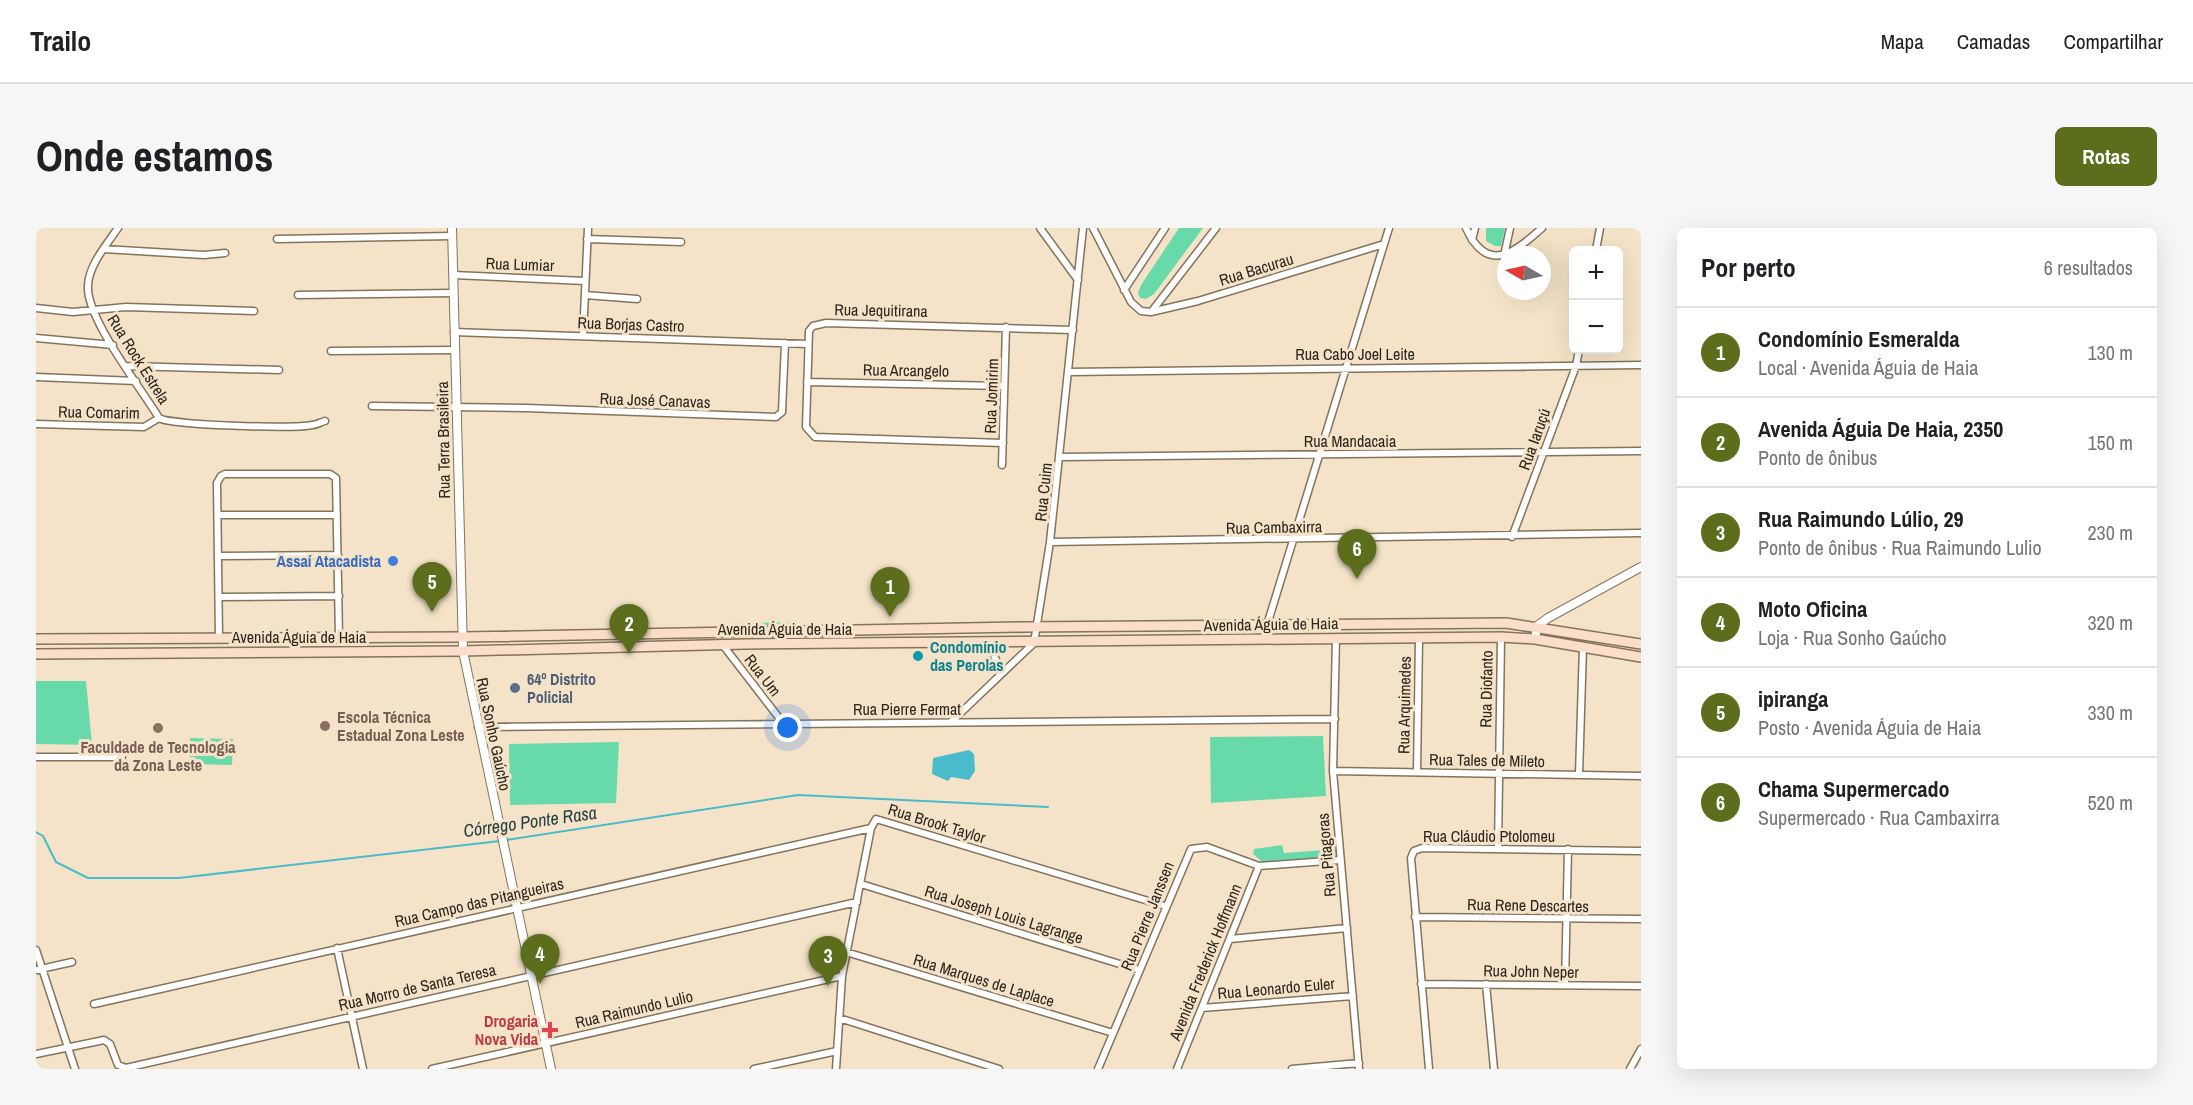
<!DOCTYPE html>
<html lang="pt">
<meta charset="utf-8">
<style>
body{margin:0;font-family:"Archivo Narrow",sans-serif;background:#f6f6f6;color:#202124}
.controls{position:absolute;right:18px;top:18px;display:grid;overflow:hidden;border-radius:9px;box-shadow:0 6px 24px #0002}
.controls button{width:54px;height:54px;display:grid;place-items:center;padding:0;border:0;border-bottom:2px solid #e0e0e0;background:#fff;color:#202124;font:30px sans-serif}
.compass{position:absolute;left:1461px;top:18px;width:54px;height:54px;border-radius:50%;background:#fff;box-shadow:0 6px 24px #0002;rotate:279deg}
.you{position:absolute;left:752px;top:500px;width:21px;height:21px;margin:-15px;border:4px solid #fff;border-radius:50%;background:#1a73e8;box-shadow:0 0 0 9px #1a73e833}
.badge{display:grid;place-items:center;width:39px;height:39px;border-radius:50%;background:#5c6e1b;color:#fff;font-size:20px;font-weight:700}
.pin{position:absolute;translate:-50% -50px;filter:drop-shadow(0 2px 3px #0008)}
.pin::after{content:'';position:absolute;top:32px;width:21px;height:18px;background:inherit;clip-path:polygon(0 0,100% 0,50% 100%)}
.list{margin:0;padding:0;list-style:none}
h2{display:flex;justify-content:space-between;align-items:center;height:78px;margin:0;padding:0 24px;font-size:26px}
h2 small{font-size:20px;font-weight:400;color:#757577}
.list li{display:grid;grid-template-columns:39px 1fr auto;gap:18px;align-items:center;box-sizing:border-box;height:90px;padding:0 24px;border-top:2px solid #e0e0e0}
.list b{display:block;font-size:22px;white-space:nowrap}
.list p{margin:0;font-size:20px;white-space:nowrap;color:#757577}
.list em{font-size:20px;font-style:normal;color:#757577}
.map{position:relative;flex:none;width:1605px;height:841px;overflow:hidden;border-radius:9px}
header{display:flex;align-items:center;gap:36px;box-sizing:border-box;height:84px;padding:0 30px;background:#fff;border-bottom:2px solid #e0e0e0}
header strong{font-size:28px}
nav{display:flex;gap:33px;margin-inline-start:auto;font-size:21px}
.intro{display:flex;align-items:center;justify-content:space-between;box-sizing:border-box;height:144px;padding:0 36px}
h1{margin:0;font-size:42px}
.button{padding:15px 27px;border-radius:9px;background:#5c6e1b;color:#fff;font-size:21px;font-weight:700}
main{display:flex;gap:36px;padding:0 36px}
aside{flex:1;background:#fff;border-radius:9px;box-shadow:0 6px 24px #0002}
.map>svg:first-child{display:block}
.green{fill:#68daa9}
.water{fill:#4abbca}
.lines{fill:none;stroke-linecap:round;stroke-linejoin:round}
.stream{stroke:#4abbca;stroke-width:2}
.minor-casing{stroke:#83745b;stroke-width:9}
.tertiary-casing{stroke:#83745b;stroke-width:10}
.secondary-casing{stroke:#83745b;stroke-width:12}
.minor{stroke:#fff;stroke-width:6}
.tertiary{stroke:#fff;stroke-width:8}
.secondary{stroke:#fbdeca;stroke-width:9}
.shop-dot{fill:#3f7fe0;stroke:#f4e3c8;stroke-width:2}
.culture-dot{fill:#0f9aa8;stroke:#f4e3c8;stroke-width:2}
.service-dot{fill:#5c6f8a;stroke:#f4e3c8;stroke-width:2}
.education-dot{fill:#8d6e63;stroke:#f4e3c8;stroke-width:2}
.health-dot{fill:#e0444e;stroke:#f4e3c8;stroke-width:2}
.labels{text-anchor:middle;stroke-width:6;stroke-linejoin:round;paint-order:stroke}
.street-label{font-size:16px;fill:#2c261c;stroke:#f4e3c8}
.shop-label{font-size:16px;font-weight:bold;fill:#366cbe;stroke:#f4e3c8;text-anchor:end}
.culture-label{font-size:16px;font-weight:bold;fill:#0d838f;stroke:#f4e3c8;text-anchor:start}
.service-label{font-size:16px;font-weight:bold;fill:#4e5e75;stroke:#f4e3c8;text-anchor:start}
.education-label{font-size:16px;font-weight:bold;fill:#785e54;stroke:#f4e3c8;text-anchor:start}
.health-label{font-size:16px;font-weight:bold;fill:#be3a42;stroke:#f4e3c8;text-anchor:end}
.water-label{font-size:18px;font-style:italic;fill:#274043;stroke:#f4e3c8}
</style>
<header>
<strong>Trailo</strong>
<nav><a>Mapa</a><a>Camadas</a><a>Compartilhar</a></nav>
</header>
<div class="intro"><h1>Onde estamos</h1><a class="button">Rotas</a></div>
<main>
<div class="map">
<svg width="1605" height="841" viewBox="0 0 1605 841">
<rect width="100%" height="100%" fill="#f4e3c8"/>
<path class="green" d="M1143 0H1167L1118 66 1110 71 1104 70 1102 65 1105 57Z
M1450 0H1469L1465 18H1459L1450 13Z
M752 394V398L686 399V396Z
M0 453H50L56 517 0 516Z
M1287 508 1290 568 1175 575 1174 509Z
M154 510 197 511 196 537 154 536Z
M583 514 580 575 474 577 473 516Z
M1246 617 1248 625 1303 621 1304 632 1231 638 1217 626 1218 621Z"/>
<path class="water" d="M933 522 938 526 939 543 933 552 915 549 912 553 896 546 897 530Z"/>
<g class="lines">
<path class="stream" d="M0 604 7 608 20 634 52 650H143L464 613
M470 612 762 567 1012 579"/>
<g class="minor-casing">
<path id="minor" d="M82 0C71 16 53 37 52 57 49 89 105 160 123 190 133 197 258 201 276 197 280 197 285 194 289 193
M1004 0 1042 52
M1057 0 1095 74 1105 83 1115 84 1162 73 1348 16
M1430 0C1451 46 1477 26 1506 0
M241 11 416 8
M551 11 645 14
M1436 12 1439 0
M68 21 168 27 189 25
M1560 22 1564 0
M1468 28 1474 0
M417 47 549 53
M1088 62 1129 0
M262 67 417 65
M549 67 601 71
M0 80 37 84 90 79 218 83
M1116 83 1180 0
M418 104 772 116
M547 108 552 0
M0 110 77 117
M295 123 418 122
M90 138 243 142
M1033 144 1605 137
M0 149 100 153
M771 154 968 158
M336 178 490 180 740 189 746 184 749 115
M0 196 108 199 123 190
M967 215 779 209 770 199 773 103 777 98 790 95 1037 102
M1024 229 1605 223
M966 237 970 99
M182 287H301
M1476 309 1540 138 1543 122
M1014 314 1605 305
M184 328 302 327
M183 369 303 368
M1300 410 1297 543 1323 841
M183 411 181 255 185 248 189 246H294L300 250 303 409
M1231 411V397L1353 0
M953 415 965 444
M686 416 747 495
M915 494 998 415 1014 314 1047 0
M442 499 1299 491
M0 529H86
M1297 543 1605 548
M1381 544 1383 410
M1543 547 1547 419
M1462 621 1465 409
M825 656 1103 742
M1379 689 1605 691
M1194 711 1311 700
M301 720 327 841
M0 722 39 841
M810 724 1077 805
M0 742 36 734
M1385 756 1605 758
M1450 756 1458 841
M1529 757 1532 621
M58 776 835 600
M1166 780 1317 768
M803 790 963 841
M0 826 68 812 74 816 82 837 90 840 821 674
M396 841 806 748
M718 841 801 823
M800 841 806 748 835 600 840 591 1129 678
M1062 841 1155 621 1171 619 1223 638 1304 632
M1141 841 1223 638
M1256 841 1323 835
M1393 841 1375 630 1378 623 1386 620 1605 623
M1594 841 1605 821"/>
</g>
<g class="tertiary-casing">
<path id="tertiary" d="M416 0 427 423 515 841
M1499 411 1501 398 1512 390 1605 339"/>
</g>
<g class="secondary-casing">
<path id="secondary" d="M0 411 425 409 987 399 1470 395 1605 416
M0 426 427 423 710 416 1465 409 1499 411 1605 429"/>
</g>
<use href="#minor" class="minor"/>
<use href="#tertiary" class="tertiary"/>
<use href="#secondary" class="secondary"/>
</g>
<circle class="shop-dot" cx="357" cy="333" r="6"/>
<circle class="culture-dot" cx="882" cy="428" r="6"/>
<circle class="service-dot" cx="479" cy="460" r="6"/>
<g class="education-dot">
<circle cx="289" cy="498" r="6"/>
<circle cx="122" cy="500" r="6"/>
</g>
<path class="health-dot" d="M511 793h6v6h6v6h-6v6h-6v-6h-6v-6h6z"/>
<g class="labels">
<g class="street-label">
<text transform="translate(484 36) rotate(2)" y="6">Rua Lumiar</text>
<text transform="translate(1220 41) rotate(-17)" y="6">Rua Bacurau</text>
<text transform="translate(845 82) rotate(1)" y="6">Rua Jequitirana</text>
<text transform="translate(595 96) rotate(2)" y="6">Rua Borjas Castro</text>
<text x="1319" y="132">Rua Cabo Joel Leite</text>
<text transform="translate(103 131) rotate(58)" y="6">Rua Rock Estrela</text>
<text transform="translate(870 142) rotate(1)" y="6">Rua Arcangelo</text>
<text transform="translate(955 168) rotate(-88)" y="6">Rua Jomirim</text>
<text transform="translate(619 172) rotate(2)" y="6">Rua José Canavas</text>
<text transform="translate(63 184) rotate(1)" y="6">Rua Comarim</text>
<text transform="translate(1498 211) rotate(-70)" y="6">Rua Iaruçú</text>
<text transform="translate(407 212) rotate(-91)" y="6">Rua Terra Brasileira</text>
<text x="1314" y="219">Rua Mandacaia</text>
<text transform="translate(1007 264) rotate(-84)" y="6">Rua Cuim</text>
<text transform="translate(1238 299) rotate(-1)" y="6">Rua Cambaxirra</text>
<text transform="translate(1235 396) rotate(-1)" y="6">Avenida Águia de Haia</text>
<text x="749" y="407">Avenida Águia de Haia</text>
<text x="263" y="415">Avenida Águia de Haia</text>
<text transform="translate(727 447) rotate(52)" y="6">Rua Um</text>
<text transform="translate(1450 461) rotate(-89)" y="6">Rua Diofanto</text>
<text transform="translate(1368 477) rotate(-89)" y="6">Rua Arquimedes</text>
<text x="871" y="487">Rua Pierre Fermat</text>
<text transform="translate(458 506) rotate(78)" y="6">Rua Sonho Gaúcho</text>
<text transform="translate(1451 532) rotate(1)" y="6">Rua Tales de Mileto</text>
<text transform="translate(901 595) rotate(17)" y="6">Rua Brook Taylor</text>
<text x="1453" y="614">Rua Cláudio Ptolomeu</text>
<text transform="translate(1290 627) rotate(-95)" y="6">Rua Pitagoras</text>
<text transform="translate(443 674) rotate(-13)" y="6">Rua Campo das Pitangueiras</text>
<text transform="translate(1492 677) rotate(1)" y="6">Rua Rene Descartes</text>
<text transform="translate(968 686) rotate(17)" y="6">Rua Joseph Louis Lagrange</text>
<text transform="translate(1111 688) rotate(-68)" y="6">Rua Pierre Janssen</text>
<text transform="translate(1169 734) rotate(-68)" y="6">Avenida Frederick Hoffmann</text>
<text transform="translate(1495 743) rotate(1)" y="6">Rua John Neper</text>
<text transform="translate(948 752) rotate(17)" y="6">Rua Marques de Laplace</text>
<text transform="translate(381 759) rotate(-13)" y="6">Rua Morro de Santa Teresa</text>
<text transform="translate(1240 760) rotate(-5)" y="6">Rua Leonardo Euler</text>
<text transform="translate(598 781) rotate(-13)" y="6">Rua Raimundo Lulio</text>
</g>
<g class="shop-label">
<text x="345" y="339">Assaí Atacadista</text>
</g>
<g class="culture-label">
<text x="894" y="425">Condomínio<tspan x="894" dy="18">das Perolas</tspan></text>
</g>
<g class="service-label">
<text x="491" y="457">64º Distrito<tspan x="491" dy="18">Policial</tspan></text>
</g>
<g class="education-label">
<text x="301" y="495">Escola Técnica<tspan x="301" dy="18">Estadual Zona Leste</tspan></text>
<text x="122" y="525" text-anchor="middle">Faculdade de Tecnologia<tspan x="122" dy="18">da Zona Leste</tspan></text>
</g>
<g class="health-label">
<text x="502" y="799">Drogaria<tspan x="502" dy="18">Nova Vida</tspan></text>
</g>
<g class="water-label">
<text transform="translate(494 594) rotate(-8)" y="6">Córrego Ponte Rasa</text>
</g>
</g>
</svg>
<div class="controls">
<button>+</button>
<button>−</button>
</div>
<svg class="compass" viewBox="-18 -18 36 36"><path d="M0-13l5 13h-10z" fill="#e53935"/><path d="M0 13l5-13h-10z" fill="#757577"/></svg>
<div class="you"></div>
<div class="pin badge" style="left:854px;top:389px">1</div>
<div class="pin badge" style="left:593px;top:426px">2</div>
<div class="pin badge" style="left:792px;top:758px">3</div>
<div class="pin badge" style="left:504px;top:756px">4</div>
<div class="pin badge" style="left:396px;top:384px">5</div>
<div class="pin badge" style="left:1321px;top:351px">6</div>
</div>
<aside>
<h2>Por perto<small>6 resultados</small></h2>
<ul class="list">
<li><span class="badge">1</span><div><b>Condomínio Esmeralda</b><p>Local · Avenida Águia de Haia</p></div><em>130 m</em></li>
<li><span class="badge">2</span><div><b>Avenida Águia De Haia, 2350</b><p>Ponto de ônibus</p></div><em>150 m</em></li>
<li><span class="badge">3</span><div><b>Rua Raimundo Lúlio, 29</b><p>Ponto de ônibus · Rua Raimundo Lulio</p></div><em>230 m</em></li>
<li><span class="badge">4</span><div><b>Moto Oficina</b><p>Loja · Rua Sonho Gaúcho</p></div><em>320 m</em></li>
<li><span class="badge">5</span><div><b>ipiranga</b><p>Posto · Avenida Águia de Haia</p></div><em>330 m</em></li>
<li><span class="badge">6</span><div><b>Chama Supermercado</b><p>Supermercado · Rua Cambaxirra</p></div><em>520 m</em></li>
</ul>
</aside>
</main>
